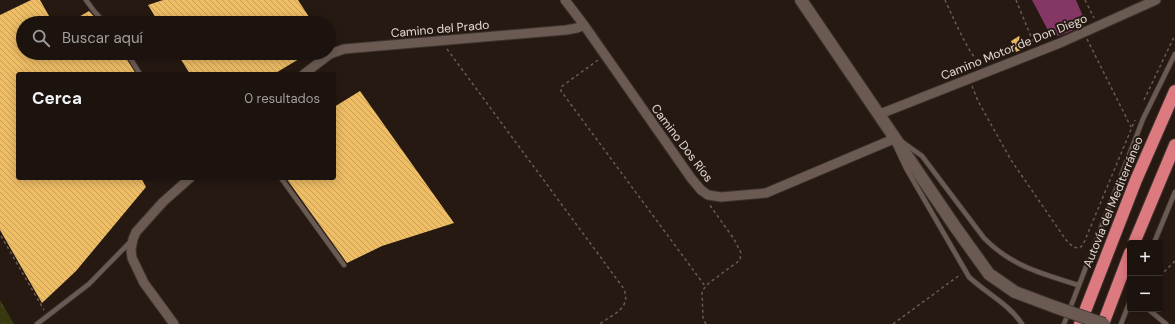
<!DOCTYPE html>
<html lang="es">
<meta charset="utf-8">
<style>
body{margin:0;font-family:"DM Sans",sans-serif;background:#29201c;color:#f1f3f6}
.controls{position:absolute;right:12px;bottom:12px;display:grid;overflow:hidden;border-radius:4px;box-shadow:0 2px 10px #0003}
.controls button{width:36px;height:36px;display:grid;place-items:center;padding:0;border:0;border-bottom:1px solid #3a322e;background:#1c130e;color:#f1f3f6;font:20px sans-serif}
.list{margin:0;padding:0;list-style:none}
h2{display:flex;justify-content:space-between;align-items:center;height:52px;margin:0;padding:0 16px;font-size:17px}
h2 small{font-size:13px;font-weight:400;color:#a09e9e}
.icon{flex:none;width:22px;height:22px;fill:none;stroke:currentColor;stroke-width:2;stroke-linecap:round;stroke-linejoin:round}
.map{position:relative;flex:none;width:1175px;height:324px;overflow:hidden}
.search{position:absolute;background:#1c130e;box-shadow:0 2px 10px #0003;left:16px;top:16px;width:320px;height:44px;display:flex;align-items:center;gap:10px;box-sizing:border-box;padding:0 14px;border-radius:22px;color:#a09e9e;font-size:15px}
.panel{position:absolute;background:#1c130e;box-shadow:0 2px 10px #0003;left:16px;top:72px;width:320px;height:108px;border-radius:4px}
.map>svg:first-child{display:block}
.grass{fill:url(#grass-tufts)}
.water{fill:#843665}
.building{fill:url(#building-back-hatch)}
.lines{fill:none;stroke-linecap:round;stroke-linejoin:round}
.lane-casing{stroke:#3c332f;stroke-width:6}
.street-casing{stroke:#3c332f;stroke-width:11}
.secondary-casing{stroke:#3c332f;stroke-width:14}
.highway-casing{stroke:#3c332f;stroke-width:14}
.path{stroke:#675b55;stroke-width:1.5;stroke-dasharray:3 3;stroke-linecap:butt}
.lane{stroke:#6a5a52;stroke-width:4.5}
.street{stroke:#6a5a52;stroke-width:9}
.secondary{stroke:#6a5a52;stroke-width:12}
.highway{stroke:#dd7a7f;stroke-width:12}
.secondary-bridge-casing{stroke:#3c332f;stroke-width:14;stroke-linecap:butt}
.secondary-bridge{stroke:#6a5a52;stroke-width:12}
.labels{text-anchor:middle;stroke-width:4;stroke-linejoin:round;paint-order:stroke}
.street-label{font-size:12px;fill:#e1d8d3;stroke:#261912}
</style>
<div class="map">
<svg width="1175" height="324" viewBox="0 0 1175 324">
<defs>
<pattern id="grass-tufts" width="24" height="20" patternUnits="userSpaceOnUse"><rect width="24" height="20" fill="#373a11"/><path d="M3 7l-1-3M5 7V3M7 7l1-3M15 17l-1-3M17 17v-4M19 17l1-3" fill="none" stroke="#545633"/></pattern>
<pattern id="building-back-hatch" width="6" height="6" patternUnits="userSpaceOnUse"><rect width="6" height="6" fill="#eebd64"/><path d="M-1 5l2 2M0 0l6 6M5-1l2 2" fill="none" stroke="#c49e5b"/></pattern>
</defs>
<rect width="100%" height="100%" fill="#261912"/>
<path class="grass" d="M0 300 14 324H0Z"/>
<path class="water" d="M1032 0H1076L1085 21C1081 28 1059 38 1051 36Z"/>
<path class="building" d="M31 0H40L53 23H23V53H123L136 74H18V178H141L146 187 76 271 42 303 0 230V15Z
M163 0H298L313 23H159L148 5Z
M89 11 100 23H68Z
M1019 36 1025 48 1016 52 1011 41Z
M177 53H309L274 74H190Z
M360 91 454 223 382 246 347 263 286 178H334V107Z"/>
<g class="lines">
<g class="lane-casing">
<path id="lane" d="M86 0 94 11 105 23
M127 53 140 74
M901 141 922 156 984 238C1011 266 1043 274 1078 285
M897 149 906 168 969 277C986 293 1009 304 1022 324
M281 178 344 265
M1154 243 1175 192
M1148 309 1166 324
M37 324 89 284 132 240
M1064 324 1143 119 1175 54
M1121 324 1130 301"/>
</g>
<g class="street-casing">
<path id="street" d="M565 0 584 25 691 178 701 190 708 195 721 197 766 193 896 138
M304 74 330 54 344 49 566 30 577 28 584 25
M880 114 1060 43 1156 0
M174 324 144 283 132 258 131 250 133 239 136 232 163 202 190 178"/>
</g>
<g class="secondary-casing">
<path id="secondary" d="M801 0 956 228 989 274 1015 292 1055 307"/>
</g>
<g class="highway-casing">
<path id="highway" d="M1134 243 1175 145
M1080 324 1136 180 1175 91
M1103 324 1130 253"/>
</g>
<path class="path" d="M945 0C952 15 969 55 981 65
M1016 0 1034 44
M1085 0 1094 18
M1087 39 1131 127
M447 49 624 289C631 309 614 313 600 324
M598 60 561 87V91L705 286
M972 86 978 101 1011 160 1066 240 1073 247 1079 248 1083 245 1135 120
M1144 100 1175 35
M1 236 44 310
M1160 276 1175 261
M706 324 703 319 702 291 709 283 740 260 741 253 734 239 709 204
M893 324 961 274"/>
<use href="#lane" class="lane"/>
<use href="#street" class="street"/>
<use href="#secondary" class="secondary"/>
<use href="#highway" class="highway"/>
<g class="secondary-bridge-casing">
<path id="secondary-bridge" d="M1055 307 1104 324"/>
</g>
<use href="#secondary-bridge" class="secondary-bridge"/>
</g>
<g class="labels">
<g class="street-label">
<text transform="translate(440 29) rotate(-5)" y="4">Camino del Prado</text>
<text transform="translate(1014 47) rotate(-22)" y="4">Camino Motor de Don Diego</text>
<text transform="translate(682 143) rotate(53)" y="4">Camino Dos Ríos</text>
<text transform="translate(1113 202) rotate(-68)" y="4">Autovía del Mediterráneo</text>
</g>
</g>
</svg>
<div class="controls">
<button>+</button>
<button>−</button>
</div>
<div class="search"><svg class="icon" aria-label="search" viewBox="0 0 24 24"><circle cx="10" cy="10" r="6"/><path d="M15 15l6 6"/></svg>Buscar aquí</div>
<section class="panel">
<h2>Cerca<small>0 resultados</small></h2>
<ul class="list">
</ul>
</section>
</div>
